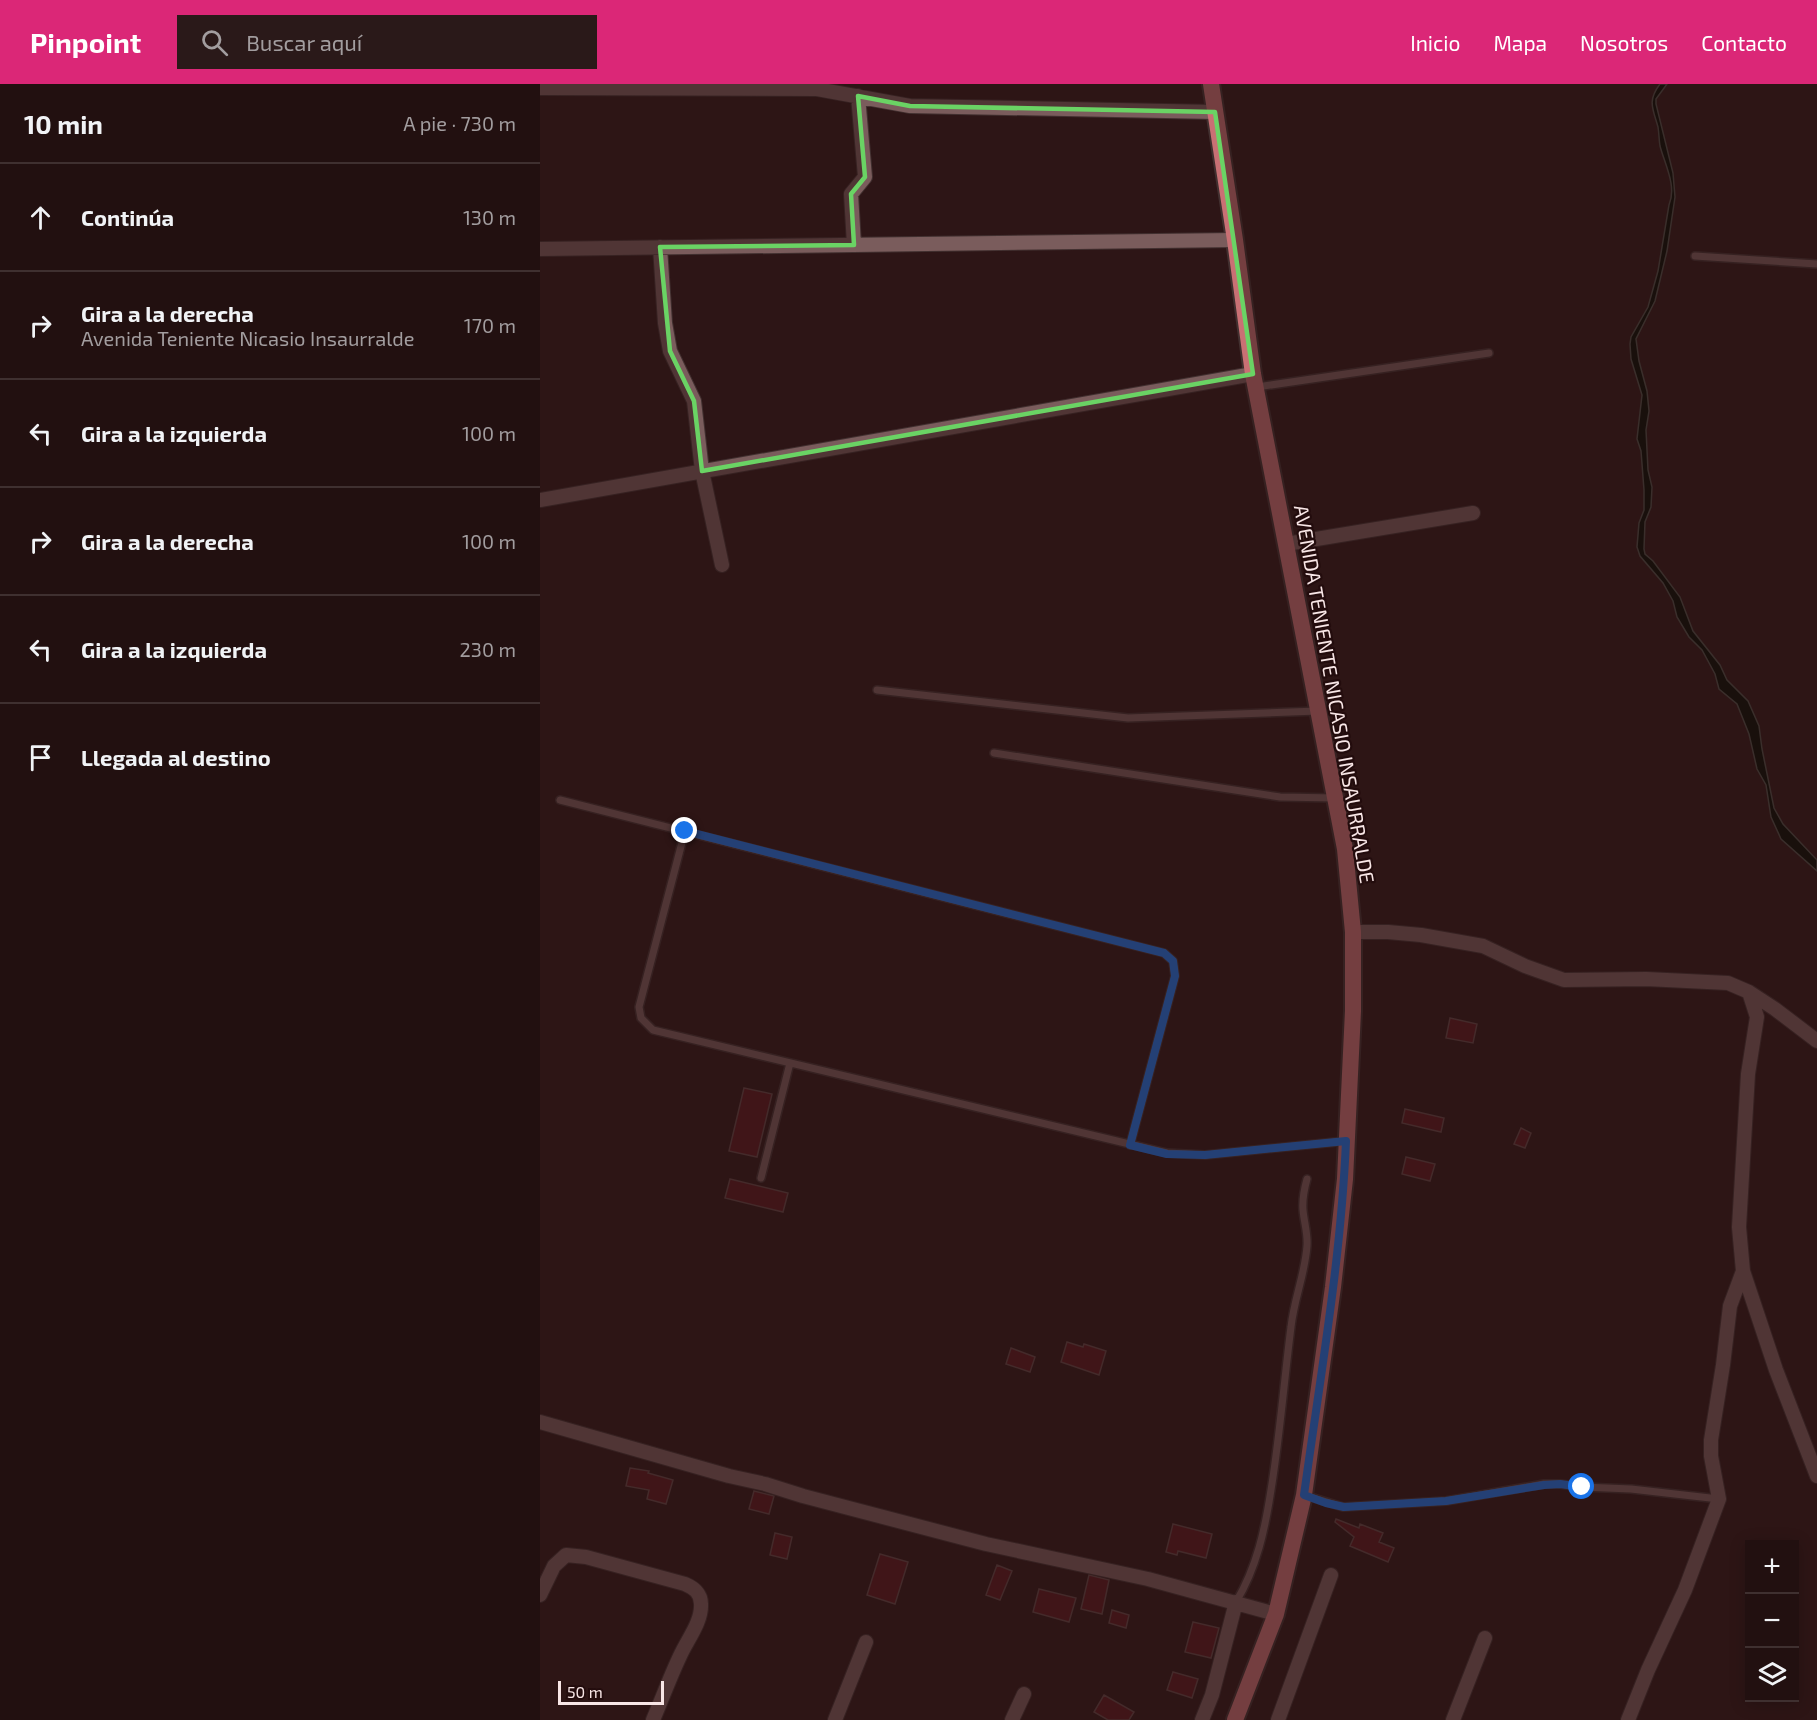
<!DOCTYPE html>
<html lang="es">
<meta charset="utf-8">
<style>
body{margin:0;font-family:"Exo 2",sans-serif;background:#2a1919;color:#f1f3f6}
.controls{position:absolute;right:18px;bottom:18px;display:grid;overflow:hidden;border-radius:0px;box-shadow:0 3px 15px #0003}
.controls button{width:54px;height:54px;display:grid;place-items:center;padding:0;border:0;border-bottom:2px solid #3f3030;background:#221010;color:#f1f3f6;font:30px sans-serif}
.scale{position:absolute;left:18px;bottom:15px;width:106px;box-sizing:border-box;padding-left:6px;border:3px solid #f8e6e6;border-top:0;font-size:16px;line-height:21px;white-space:nowrap;color:#f8e6e6;-webkit-text-stroke:4px #230c0d;paint-order:stroke}
.stop{position:absolute;width:18px;height:18px;margin:-14px;border:4px solid #1a73e8;border-radius:50%;background:#fff}
.stop.end{background:#1a73e8;border-color:#fff;box-shadow:0 2px 6px #0008}
.list{margin:0;padding:0;list-style:none}
h2{display:flex;justify-content:space-between;align-items:center;height:78px;margin:0;padding:0 24px;font-size:26px}
h2 small{font-size:20px;font-weight:400;color:#a29d9f}
.list li{display:grid;grid-template-columns:39px 1fr auto;gap:18px;align-items:center;box-sizing:border-box;height:108px;padding:0 24px;border-top:2px solid #3f3030}
.list b{display:block;font-size:22px;white-space:nowrap}
.list p{margin:0;font-size:20px;white-space:nowrap;color:#a29d9f}
.list em{font-size:20px;font-style:normal;color:#a29d9f}
.icon{flex:none;width:33px;height:33px;fill:none;stroke:currentColor;stroke-width:2;stroke-linecap:round;stroke-linejoin:round}
.map{position:relative;flex:none;width:1277px;height:1636px;overflow:hidden}
header{display:flex;align-items:center;gap:36px;box-sizing:border-box;height:84px;padding:0 30px;background:#db2777;color:#fff}
header strong{font-size:28px}
nav{display:flex;gap:33px;margin-inline-start:auto;font-size:21px}
.search{width:420px;height:54px;background:#2a1919;display:flex;align-items:center;gap:15px;box-sizing:border-box;padding:0 21px;border-radius:0px;color:#a29d9f;font-size:22px}
main{display:flex}
aside{flex:1;background:#221010}
.map>svg:first-child{display:block}
.water{fill:#000a00;stroke:#4a4c45;stroke-width:1.5}
.building{fill:#58141c;stroke:#5f4343;stroke-width:1.5}
.lines{fill:none;stroke-linecap:round;stroke-linejoin:round}
.service-casing{stroke:#423030;stroke-width:10}
.minor-casing{stroke:#423030;stroke-width:16}
.primary-casing{stroke:#423030;stroke-width:20}
.service{stroke:#7a5c5c;stroke-width:7}
.minor{stroke:#7a5c5c;stroke-width:14}
.primary{stroke:#c97074;stroke-width:16}
.route{stroke:#1a73e8;stroke-width:8}
.marked{fill:none;stroke:#6ad364;stroke-width:4.5;stroke-linejoin:round}
.labels{text-anchor:middle;stroke-width:4.5;stroke-linejoin:round;paint-order:stroke}
.street-label{font-size:20px;fill:#f8e6e6;stroke:#230c0d}
</style>
<header>
<strong>Pinpoint</strong>
<div class="search"><svg class="icon" aria-label="search" viewBox="0 0 24 24"><circle cx="10" cy="10" r="6"/><path d="M15 15l6 6"/></svg>Buscar aquí</div>
<nav><a>Inicio</a><a>Mapa</a><a>Nosotros</a><a>Contacto</a></nav>
</header>
<main>
<aside>
<h2>10 min<small>A pie · 730 m</small></h2>
<ul class="list">
<li><svg class="icon" aria-label="ahead" viewBox="0 0 24 24"><path d="M12 20V5M6 11l6-6 6 6"/></svg><div><b>Continúa</b></div><em>130 m</em></li>
<li><svg class="icon" aria-label="right" viewBox="0 0 24 24"><path d="M7 20v-9h11M14 6l5 5-5 5"/></svg><div><b>Gira a la derecha</b><p>Avenida Teniente Nicasio Insaurralde</p></div><em>170 m</em></li>
<li><svg class="icon" aria-label="left" viewBox="0 0 24 24"><path d="M17 20v-9H6M10 6l-5 5 5 5"/></svg><div><b>Gira a la izquierda</b></div><em>100 m</em></li>
<li><svg class="icon" aria-label="right" viewBox="0 0 24 24"><path d="M7 20v-9h11M14 6l5 5-5 5"/></svg><div><b>Gira a la derecha</b></div><em>100 m</em></li>
<li><svg class="icon" aria-label="left" viewBox="0 0 24 24"><path d="M17 20v-9H6M10 6l-5 5 5 5"/></svg><div><b>Gira a la izquierda</b></div><em>230 m</em></li>
<li><svg class="icon" aria-label="arrive" viewBox="0 0 24 24"><path d="M6 21V4h12l-3 4 3 4H6"/></svg><div><b>Llegada al destino</b></div></li>
</ul>
</aside>
<div class="map">
<svg width="1277" height="1636" viewBox="0 0 1277 1636">
<rect width="100%" height="100%" fill="#2d1516"/>
<path class="water" d="M1120 0H1127L1116 15V20L1133 89 1135 113 1127 167 1115 217 1096 255 1099 277 1107 307 1109 327 1106 346 1108 386 1112 403 1111 423 1105 438 1104 465 1105 470 1113 477 1140 513 1153 547 1180 581 1187 596 1208 617 1219 642 1222 665 1234 724 1243 740 1277 776V787L1241 755 1231 733 1226 701 1217 685 1209 650 1197 620 1179 605 1175 590 1162 566 1149 553 1137 533 1133 517 1123 499 1100 472 1097 463 1099 439 1104 426V406L1101 367 1097 355 1102 311 1091 275 1090 260 1091 253 1108 223 1118 187 1129 121C1137 102 1125 81 1120 62 1119 56 1119 49 1118 43 1113 25 1107 17 1120 0Z"/>
<path class="building" d="M910 934 937 940 933 959 906 954Z
M204 1004 232 1010 217 1073 189 1067Z
M865 1025 904 1034 901 1048 862 1039Z
M981 1044 991 1049 985 1064 974 1060Z
M866 1073 895 1080 890 1097 862 1090Z
M190 1095 248 1109 243 1128 185 1114Z
M527 1258 543 1263 544 1260 566 1267 559 1291 521 1278Z
M471 1264 495 1273 490 1288 466 1280Z
M90 1384 109 1387 108 1389 133 1396 126 1420 107 1415 109 1406 86 1402Z
M214 1407 234 1412 229 1430 209 1425Z
M796 1435 819 1444 820 1440 843 1449 839 1458 854 1464 848 1478 810 1462 814 1453 795 1438Z
M633 1440 672 1450 666 1474 638 1467 637 1471 626 1468Z
M235 1449 252 1453 247 1475 230 1471Z
M340 1470 368 1478 355 1520 327 1511Z
M457 1481 472 1487 460 1516 446 1511Z
M549 1491 569 1496 562 1530 541 1525Z
M499 1505 536 1514 529 1538 493 1528Z
M572 1526 589 1531 586 1544 569 1539Z
M653 1538 679 1544 671 1574 645 1568Z
M633 1588 658 1595 652 1614 627 1606Z
M564 1611 594 1628 589 1636H568L554 1628Z"/>
<g class="lines">
<g class="service-casing">
<path id="service" d="M1155 172 1277 180
M717 303 949 269
M337 606 588 634 778 627
M454 669 740 713 795 714
M20 716 624 869 633 877 635 892 590 1061
M145 747 99 923 101 934 113 946 627 1069 665 1071 806 1057
M221 1094 250 979
M764 1411 803 1423 906 1417 1004 1400H1020L1042 1403 1091 1405 1179 1415
M696 1518C717 1483 725 1445 731 1406 740 1351 744 1297 751 1243 754 1215 765 1190 767 1162 768 1150 764 1138 763 1126 762 1115 764 1106 767 1095"/>
</g>
<g class="minor-casing">
<path id="minor" d="M0 4 277 5 370 22 675 28
M314 161 311 110 325 93 318 12
M120 163 125 239 130 267 154 317 162 387 182 481
M0 165 695 156
M0 416 713 290
M746 460 933 429
M813 848H848L881 851 943 862 985 882 1024 896 1106 895 1188 899 1209 908 1235 925 1277 957
M1209 908 1217 933 1208 990 1199 1143 1203 1187 1236 1286 1277 1392
M0 1338 189 1392 225 1400 263 1412 446 1460 608 1495 736 1530
M0 1511 14 1482 26 1471 46 1473 145 1500C154 1504 161 1509 161 1520 162 1538 147 1556 140 1572 130 1593 122 1615 113 1636
M295 1636 326 1558
M472 1636 484 1610
M662 1636 672 1611 696 1518
M738 1636 791 1491
M913 1636 945 1554
M1088 1636 1108 1586 1145 1506 1179 1415 1171 1372V1356L1183 1281 1190 1222 1203 1187"/>
</g>
<g class="primary-casing">
<path id="primary" d="M671 0 695 156 713 290 805 765 813 848V927L805 1095 793 1203 764 1411 736 1530 695 1636"/>
</g>
<use href="#service" class="service"/>
<use href="#minor" class="minor"/>
<use href="#primary" class="primary"/>
</g>
<g class="lines">
<path class="route" d="M145 747 624 869 633 877 635 892 590 1061 627 1070 665 1071 806 1057C801 1176 780 1294 764 1411L786 1419 804 1423 906 1417 1004 1401 1020 1400 1042 1403"/>
</g>
<path d="M0 0H1277V1636H0ZM318 12 370 22 675 28 713 290 162 387 154 317 130 267 120 163 314 161 311 110 325 93Z" fill="#2d1516" fill-opacity=".55" fill-rule="evenodd"/>
<path class="marked" d="M318 12 370 22 675 28 713 290 162 387 154 317 130 267 120 163 314 161 311 110 325 93Z"/>
<g class="labels">
<g class="street-label">
<text transform="translate(794 610) rotate(80)" y="7">AVENIDA TENIENTE NICASIO INSAURRALDE</text>
</g>
</g>
</svg>
<div class="controls">
<button>+</button>
<button>−</button>
<button><svg class="icon" aria-label="layers" viewBox="0 0 24 24"><path d="M12 4l9 5-9 5-9-5zM3 14l9 5 9-5"/></svg></button>
</div>
<div class="scale">50 m</div>
<div class="stop" style="left:1042px;top:1403px"></div>
<div class="stop end" style="left:145px;top:747px"></div>
</div>
</main>
